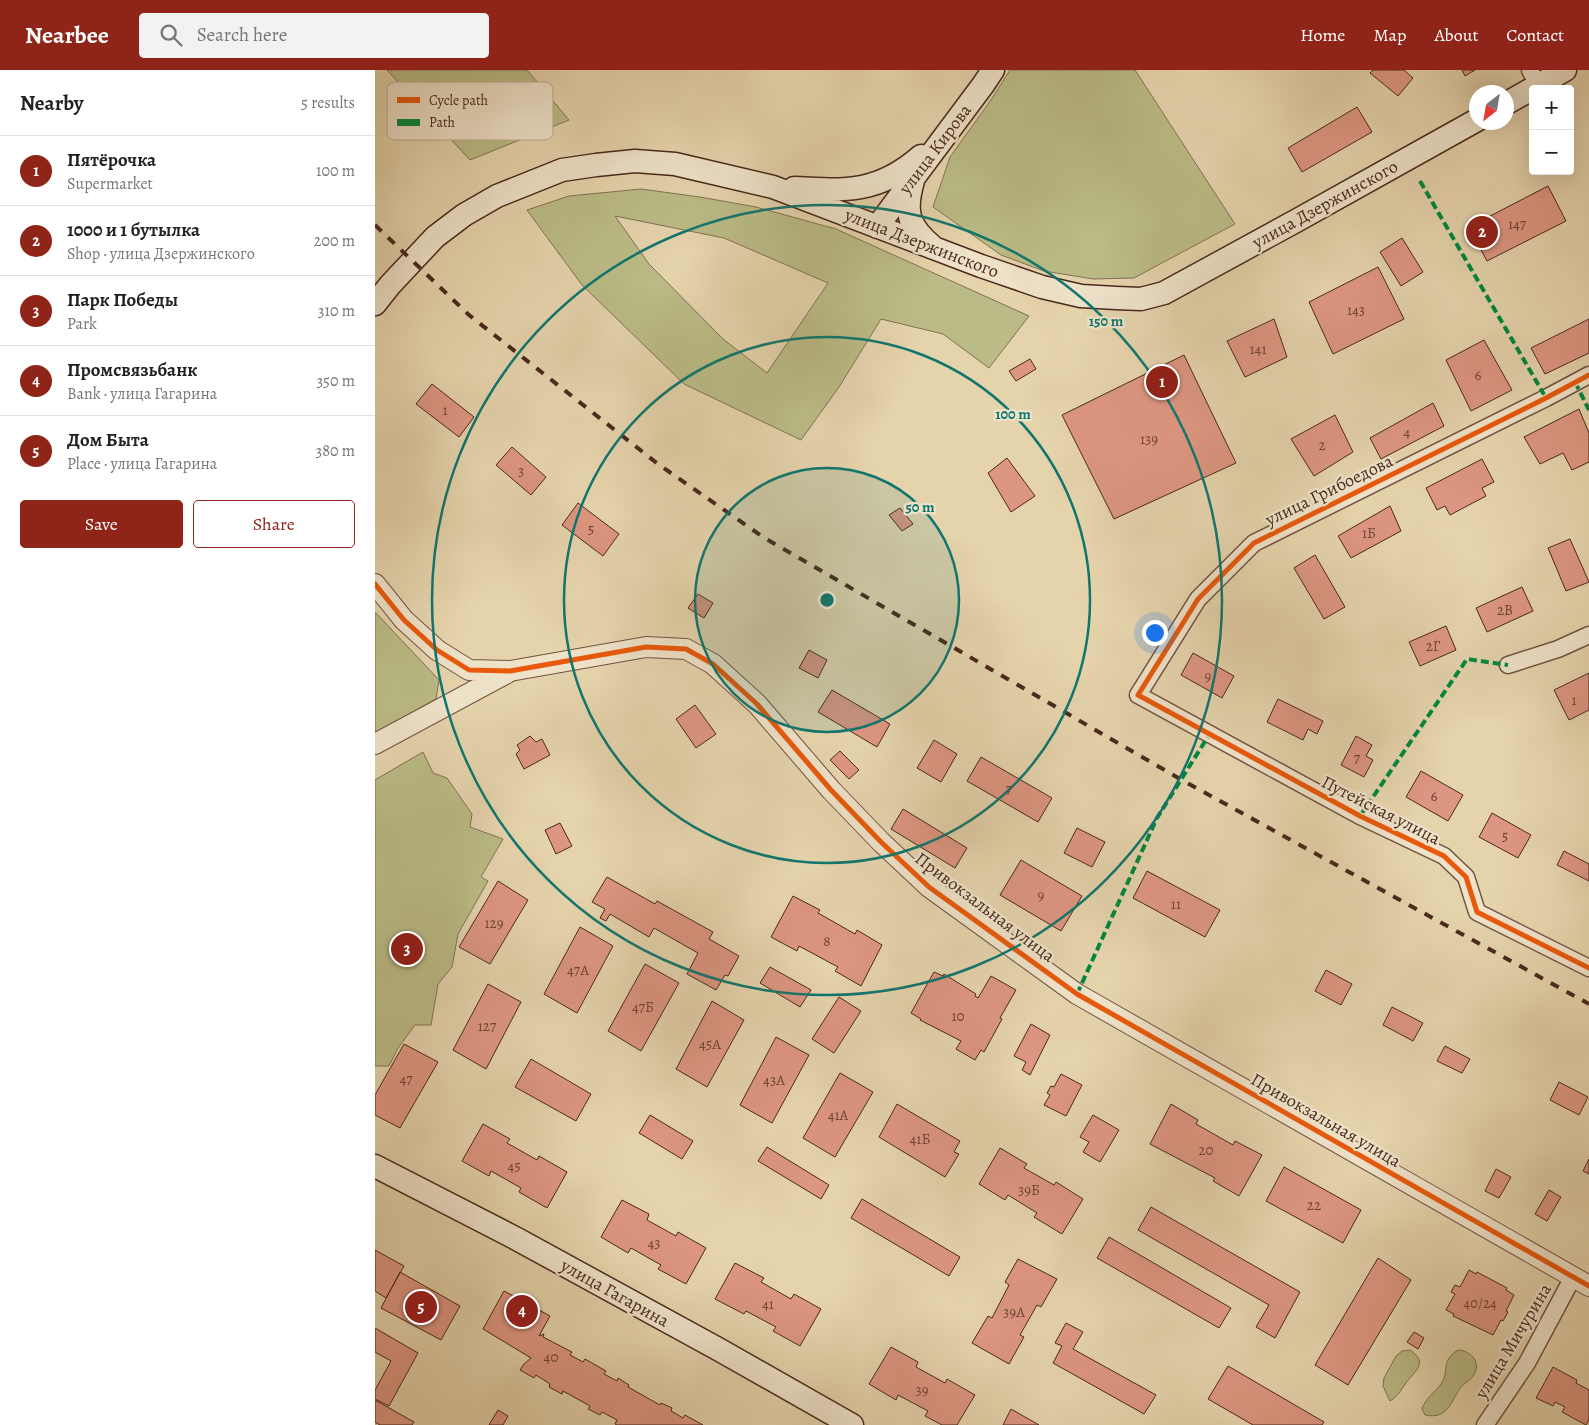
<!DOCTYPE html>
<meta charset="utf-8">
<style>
body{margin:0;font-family:Alegreya,serif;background:#f2f2f2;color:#222}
.controls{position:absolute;right:15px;top:15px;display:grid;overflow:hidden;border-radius:5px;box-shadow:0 5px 20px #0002}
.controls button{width:45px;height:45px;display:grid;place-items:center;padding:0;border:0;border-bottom:1px solid #e0e0e0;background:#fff;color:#222;font:25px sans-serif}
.compass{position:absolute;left:1094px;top:15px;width:45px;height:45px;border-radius:50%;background:#fff;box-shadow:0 5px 20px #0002;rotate:211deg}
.you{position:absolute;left:779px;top:562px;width:18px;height:18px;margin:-12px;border:4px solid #fff;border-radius:50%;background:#1a73e8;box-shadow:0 0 0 8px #1a73e833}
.badge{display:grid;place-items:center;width:32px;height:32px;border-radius:50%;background:#8f2418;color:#fff;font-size:16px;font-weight:700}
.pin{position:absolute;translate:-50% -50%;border:2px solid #fff;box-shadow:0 1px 5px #0006}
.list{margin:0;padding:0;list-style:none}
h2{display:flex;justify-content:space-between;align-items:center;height:65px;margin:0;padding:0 20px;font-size:21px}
h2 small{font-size:16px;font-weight:400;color:#767676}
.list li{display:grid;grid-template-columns:32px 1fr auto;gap:15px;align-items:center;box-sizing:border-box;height:70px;padding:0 20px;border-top:1px solid #e0e0e0}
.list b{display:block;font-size:19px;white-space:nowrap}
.list p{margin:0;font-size:16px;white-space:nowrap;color:#767676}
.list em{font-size:16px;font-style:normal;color:#767676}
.actions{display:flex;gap:10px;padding:15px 20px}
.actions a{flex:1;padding:11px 0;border:1px solid #8f2418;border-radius:5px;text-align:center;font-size:18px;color:#8f2418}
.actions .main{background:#8f2418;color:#fff}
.icon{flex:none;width:28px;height:28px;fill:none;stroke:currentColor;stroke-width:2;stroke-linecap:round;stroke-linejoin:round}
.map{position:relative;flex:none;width:1214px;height:1355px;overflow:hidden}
header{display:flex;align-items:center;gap:30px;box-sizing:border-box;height:70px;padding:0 25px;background:#8f2418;color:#fff}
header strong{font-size:24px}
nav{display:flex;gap:28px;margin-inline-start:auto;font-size:18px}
.search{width:350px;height:45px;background:#f2f2f2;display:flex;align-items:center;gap:12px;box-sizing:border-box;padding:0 18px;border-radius:5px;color:#767676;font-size:19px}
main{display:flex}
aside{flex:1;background:#fff}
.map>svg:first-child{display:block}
.green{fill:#babb86;stroke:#827251;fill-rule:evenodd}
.building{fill:#dd9681;stroke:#4a281c}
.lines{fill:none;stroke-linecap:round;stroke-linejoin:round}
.minor-casing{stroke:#715340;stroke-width:19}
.tertiary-casing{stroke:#715340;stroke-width:22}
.secondary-casing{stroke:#4a281c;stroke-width:25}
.minor{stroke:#eee2c9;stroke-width:16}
.tertiary{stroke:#eee2c9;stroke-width:20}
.secondary{stroke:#eee2c9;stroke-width:22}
.rail{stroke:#4a281c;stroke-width:4;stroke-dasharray:9 9;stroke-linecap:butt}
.quiet{stroke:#00873e;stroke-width:4;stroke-dasharray:8 4;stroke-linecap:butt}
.cycleway-casing{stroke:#eee2c9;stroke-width:8}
.cycleway{stroke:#e8590c;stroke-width:5}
.ring{fill:none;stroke:#0f766e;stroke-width:2.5}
.labels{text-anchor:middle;stroke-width:4.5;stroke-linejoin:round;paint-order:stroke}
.number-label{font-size:15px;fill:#6f4435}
.street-label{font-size:18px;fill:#4a281c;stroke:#eee2c9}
.key{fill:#eee2c9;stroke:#bdaa95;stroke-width:1}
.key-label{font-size:14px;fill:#4a281c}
.centre{fill:#0f766e;stroke:#eee2c9;stroke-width:2.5}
.ring-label{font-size:15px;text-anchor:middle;font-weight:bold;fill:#0f766e;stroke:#eee2c9;stroke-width:4.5;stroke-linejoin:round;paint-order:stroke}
</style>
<header>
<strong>Nearbee</strong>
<div class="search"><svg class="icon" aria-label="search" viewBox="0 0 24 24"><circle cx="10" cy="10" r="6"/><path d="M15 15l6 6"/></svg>Search here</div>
<nav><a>Home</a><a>Map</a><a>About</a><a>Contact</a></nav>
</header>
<main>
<aside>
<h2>Nearby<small>5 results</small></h2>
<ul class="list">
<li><span class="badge">1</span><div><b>Пятёрочка</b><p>Supermarket</p></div><em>100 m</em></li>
<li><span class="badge">2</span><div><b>1000 и 1 бутылка</b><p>Shop · улица Дзержинского</p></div><em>200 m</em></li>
<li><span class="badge">3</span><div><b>Парк Победы</b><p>Park</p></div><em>310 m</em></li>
<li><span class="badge">4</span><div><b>Промсвязьбанк</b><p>Bank · улица Гагарина</p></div><em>350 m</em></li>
<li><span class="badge">5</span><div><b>Дом Быта</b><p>Place · улица Гагарина</p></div><em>380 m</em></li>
</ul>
<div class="actions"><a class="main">Save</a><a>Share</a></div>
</aside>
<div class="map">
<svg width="1214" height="1355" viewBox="0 0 1214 1355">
<rect width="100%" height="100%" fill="#e5d3ac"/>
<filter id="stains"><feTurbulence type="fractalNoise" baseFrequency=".004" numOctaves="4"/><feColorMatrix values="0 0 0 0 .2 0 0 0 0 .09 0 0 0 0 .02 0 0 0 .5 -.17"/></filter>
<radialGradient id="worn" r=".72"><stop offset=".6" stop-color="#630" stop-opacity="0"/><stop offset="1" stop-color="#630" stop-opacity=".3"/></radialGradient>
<path class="green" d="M12 0H152L194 50 95 90Z
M635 0H760L860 154 759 208 718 209 669 201 626 185 558 137 575 87 616 30Z
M266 119 325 127 381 137 461 159 654 246 614 298 568 264 506 249 464 317 426 370 309 314 207 215 152 140 194 126ZM240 146 349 168 453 213 392 303 348 269 274 194Z
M0 542 64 610 61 629 45 638 42 643 0 666Z
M48 682 58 703 72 708 97 744 95 757 128 769 106 807 113 811 83 864 77 897 63 914 56 955H40L23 978 14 996H0V710Z
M1035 1280C1051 1291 1044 1298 1034 1309 1027 1317 1025 1325 1015 1331L1008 1316 1009 1308 1021 1286 1027 1281Z
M1083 1280C1097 1281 1107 1293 1098 1306 1095 1311 1089 1313 1086 1317 1076 1331 1073 1350 1050 1345L1047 1339C1051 1327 1060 1323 1066 1314 1075 1301 1065 1291 1083 1280Z"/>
<path class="building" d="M998 0H1029L1038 8 1023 26 995 3Z
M1087 0H1100L1090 6Z
M982 37 997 62 927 102 913 78Z
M1173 116 1191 151 1112 191 1094 157Z
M1027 168 1048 202 1026 216 1005 182Z
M1003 197 1029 249 958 284 934 232Z
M899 249 912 287 870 307 852 271Z
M1214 249V283L1170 304 1156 278Z
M1109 270 1137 320 1096 341 1071 290Z
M809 285 861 393 739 449 687 345Z
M655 289 661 299 641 311 634 301Z
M57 314 99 347 84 367 41 334Z
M1058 333 1069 356 1006 389 995 368Z
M1204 339 1214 363V392L1197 400 1188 383 1165 394 1149 367Z
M960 345 978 382 939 406 916 369Z
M137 377 171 407 156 425 121 395Z
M632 388 660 426 636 442 613 403Z
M1107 389 1119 412 1107 418 1111 426 1075 445 1070 436 1062 440 1051 418Z
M203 433 244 464 228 486 187 455Z
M1015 436 1026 461 976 488 963 466Z
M525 438 538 454 527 461 514 445Z
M1195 469 1214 512 1191 521 1173 478Z
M940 485 970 537 949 549 919 498Z
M1147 517 1158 541 1112 562 1101 538Z
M323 524 338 533 329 548 313 538Z
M1071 556 1081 580 1045 596 1034 572Z
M434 580 452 590 443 608 424 598Z
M818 583 859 606 847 628 806 605Z
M1214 603V640L1194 650 1179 620Z
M457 620 515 654 502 677 443 642Z
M903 629 948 651 942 664 933 659 928 670 892 652Z
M320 635 341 664 321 678 301 649Z
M155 666 161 672 167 669 175 685 149 699 141 684 145 680 142 675Z
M981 666 997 675 991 686 998 690 989 707 966 695Z
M559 670 582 684 566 712 542 698Z
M465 681 484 700 474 709 455 690Z
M606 687 677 728 663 752 592 711Z
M1046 701 1088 725 1073 751 1031 727Z
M528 739 592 778 580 798 516 759Z
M1117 743 1156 765 1143 788 1104 767Z
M185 753 197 776 181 784 170 760Z
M702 758 730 772 717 797 689 783Z
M1189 781 1214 794V811L1182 795Z
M646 790 707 826 686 861 625 825Z
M772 801 845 840 830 867 758 828Z
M232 807 280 834 282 831 338 862 334 869 364 886 353 906 350 905 341 920 312 904 323 883 279 858 274 867 235 844 231 851 225 848 230 839 217 832Z
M123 811 153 830 115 894 84 877Z
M418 826 445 840 443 843 480 864 482 860 507 875 486 916 460 901 463 897 424 876 422 881 396 867Z
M205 857 238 876 202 943 169 924Z
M270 894 304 913 266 981 233 961Z
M395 897 436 920 425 937 385 913Z
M951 900 977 914 966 935 940 921Z
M559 902 568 906 569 904 601 924 600 926 603 928 616 906 641 920 625 948 627 949 609 982 606 980 600 990 581 979 586 971 545 950 546 949 536 943Z
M113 914 146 932 111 999 78 980Z
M464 927 486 941 459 983 437 969Z
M337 931 369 950 332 1017 301 999Z
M1017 937 1048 953 1038 971 1008 955Z
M656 954 675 965 655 1005 647 1000 651 992 639 986Z
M401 967 434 985 397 1053 365 1035Z
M29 974 63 992 25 1058 0 1045V1025Z
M1070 976 1095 989 1087 1003 1062 991Z
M156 989 216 1024 201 1051 140 1017Z
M465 1003 498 1022 460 1087 428 1068Z
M686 1004 707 1015 691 1046 669 1035 675 1025 672 1023 676 1016 679 1017Z
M1184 1012 1213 1027 1204 1045 1175 1030Z
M522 1034 585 1071 579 1082 584 1084 570 1107 504 1067Z
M796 1034 823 1050 821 1054 858 1075 860 1071 887 1085 864 1126 838 1111 840 1108 775 1074Z
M275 1045 318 1071 307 1089 264 1063Z
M718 1045 744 1060 725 1092 708 1082 714 1072 705 1067Z
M108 1054 135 1069 132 1073 162 1090 164 1086 192 1102 172 1138 144 1122 146 1118 116 1101 114 1106 87 1091Z
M392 1077 454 1115 446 1129 383 1091Z
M625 1078 652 1094 649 1098 679 1115 681 1112 708 1129 687 1164 659 1147 662 1143 633 1125 630 1130 604 1114Z
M1214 1089V1104L1208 1101Z
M909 1097 986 1140 968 1173 891 1131Z
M1121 1099 1136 1107 1124 1128 1110 1121Z
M1174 1120 1186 1127 1172 1151 1160 1144Z
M487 1129 585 1187 574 1206 476 1148Z
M247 1130 274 1144 272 1150 301 1166 303 1162 331 1178 311 1214 283 1199 286 1195 256 1178 253 1183 226 1167Z
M776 1137 925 1222 900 1268 881 1257 894 1235 763 1160Z
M734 1167 856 1238 844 1258 722 1188Z
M0 1180 29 1196 11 1228 0 1221Z
M1003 1188 1036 1210 973 1315 940 1295Z
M643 1189 682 1209 666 1237 662 1235 645 1265 649 1267 634 1294 597 1273 613 1246 617 1248 634 1215 630 1212Z
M360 1193 389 1208 386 1212 416 1229 419 1224 446 1239 425 1276 398 1261 401 1257 371 1241 369 1244 340 1229Z
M1094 1200 1101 1204 1102 1202 1132 1218 1131 1220 1139 1225 1131 1241 1133 1242 1128 1251 1126 1250 1118 1265 1078 1246 1079 1244 1071 1240 1080 1224 1076 1222 1080 1215 1085 1217Z
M25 1202 85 1236 66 1270 6 1238Z
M129 1221 175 1246 164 1266 169 1264 168 1267 197 1282 195 1285 208 1292 210 1289 231 1301 229 1304 242 1311 243 1308 254 1315 253 1317 285 1335 286 1333 297 1338 296 1341 308 1348 310 1345 328 1355H242L240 1354 242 1350 227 1342 225 1345 213 1339 215 1336 188 1321 187 1324 174 1317 175 1314 161 1305 159 1308 145 1300 149 1294 156 1288 108 1259Z
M691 1253 708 1262 698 1279 781 1325 769 1344 678 1293 687 1276 680 1273Z
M0 1258 43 1283 14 1336 0 1329V1320L16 1291 0 1282Z
M1039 1262 1049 1268 1043 1279 1032 1272Z
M516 1277 543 1292 541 1297 570 1313 572 1309 600 1325 582 1355H567L550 1346 553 1341 523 1325 521 1330 494 1314Z
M853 1296 949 1352 947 1355H878L833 1329Z
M1178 1297 1202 1310 1201 1313 1214 1320V1350L1211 1355 1187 1342 1190 1337 1180 1332 1178 1336 1161 1328Z
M0 1330 39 1352 37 1355H5L0 1352Z
M636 1339 664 1355H628Z
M123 1340 133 1346 128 1355H114Z"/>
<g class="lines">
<g class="minor-casing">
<path id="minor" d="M1155 0 1163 15
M1214 305 1171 328 879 473 823 529 763 625 985 746 1069 786 1091 807 1102 842 1214 898
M1133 595 1183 579 1214 565
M1110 1355 1152 1293 1198 1207"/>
</g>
<g class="tertiary-casing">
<path id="tertiary" d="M0 514 29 550 62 580 94 600 135 601 271 577 311 579 338 594 382 634 456 720 506 772 554 817 702 924 1214 1216
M0 674 134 602"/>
</g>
<g class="secondary-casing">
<path id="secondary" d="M1132 33 1190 0
M538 111C529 142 533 156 558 177
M419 118C471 121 504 123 546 86
M502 157 608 15 618 0
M0 234 15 215 60 167 89 145 122 126 187 100 221 95 260 91 300 94 398 117 606 196 667 217 706 226 741 228 766 229 789 223 919 152 1102 50
M0 1096 140 1168 343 1279 477 1355"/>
</g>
<use href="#minor" class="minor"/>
<use href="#tertiary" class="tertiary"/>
<use href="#secondary" class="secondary"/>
<path class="rail" d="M0 155 94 245 283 394 388 467 805 709 1214 934"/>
<path class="quiet" d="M1045 111 1171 328
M1200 312 1214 340
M985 746 1092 589 1133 595
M702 924 782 748 834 665"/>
<g class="cycleway-casing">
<path id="cycleway" d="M1214 305 1171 328 879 473 823 529 763 625 985 746 1069 786 1091 807 1102 842 1214 898
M0 514 29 550 62 580 94 600 135 601 271 577 311 579 338 594 382 634 456 720 506 772 554 817 702 924 1214 1216"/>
</g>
<use href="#cycleway" class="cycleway"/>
</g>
<circle cx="452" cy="530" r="132" fill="#0f766e" fill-opacity=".12"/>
<g class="ring">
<circle cx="452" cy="530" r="132"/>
<circle cx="452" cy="530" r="263"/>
<circle cx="452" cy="530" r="395"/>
</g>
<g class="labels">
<g class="number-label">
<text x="1142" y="159">147</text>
<text x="981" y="245">143</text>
<text x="883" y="284">141</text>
<text x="1103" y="310">6</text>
<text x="70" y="345">1</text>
<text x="1032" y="367">4</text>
<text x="774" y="374">139</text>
<text x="947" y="380">2</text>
<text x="146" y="406">3</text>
<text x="216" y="464">5</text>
<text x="994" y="468">1Б</text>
<text x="1130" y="545">2В</text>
<text x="1058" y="581">2Г</text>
<text x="833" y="611">9</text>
<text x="1199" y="635">1</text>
<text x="982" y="693">7</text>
<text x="634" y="724">7</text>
<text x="1059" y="731">6</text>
<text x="1130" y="771">5</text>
<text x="666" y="830">9</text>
<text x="801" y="839">11</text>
<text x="119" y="858">129</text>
<text x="452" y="876">8</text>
<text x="203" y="905">47А</text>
<text x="268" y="942">47Б</text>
<text x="583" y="951">10</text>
<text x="112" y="961">127</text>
<text x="335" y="979">45А</text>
<text x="31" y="1014">47</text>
<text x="399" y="1015">43А</text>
<text x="463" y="1050">41А</text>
<text x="545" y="1074">41Б</text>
<text x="831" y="1085">20</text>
<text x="139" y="1101">45</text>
<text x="654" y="1125">39Б</text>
<text x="939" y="1140">22</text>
<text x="279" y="1178">43</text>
<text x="1105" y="1238">40/24</text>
<text x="393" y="1239">41</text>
<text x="639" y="1247">39А</text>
<text x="176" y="1292">40</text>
<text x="547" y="1325">39</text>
</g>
<g class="street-label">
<text transform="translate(560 79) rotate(-53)" y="6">улица Кирова</text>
<text transform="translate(950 134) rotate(-29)" y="6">улица Дзержинского</text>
<text transform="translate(547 173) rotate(21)" y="6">улица Дзержинского</text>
<text transform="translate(954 420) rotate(-26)" y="6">улица Грибоедова</text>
<text transform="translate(1006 740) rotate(27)" y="6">Путейская улица</text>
<text transform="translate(610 837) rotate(37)" y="6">Привокзальная улица</text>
<text transform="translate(951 1050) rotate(30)" y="6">Привокзальная улица</text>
<text transform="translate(240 1223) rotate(29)" y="6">улица Гагарина</text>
<text transform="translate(1138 1271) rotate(-59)" y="6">улица Мичурина</text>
</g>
</g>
<rect x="12" y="12" width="166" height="58" rx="8" class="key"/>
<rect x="22" y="27" width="23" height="6" fill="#e8590c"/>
<rect x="22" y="49" width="23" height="7" fill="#00873e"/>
<g class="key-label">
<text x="54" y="35">Cycle path</text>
<text x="54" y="57">Path</text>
</g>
<circle cx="452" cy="530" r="8" class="centre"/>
<g class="ring-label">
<text x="731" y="256">150 m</text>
<text x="638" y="349">100 m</text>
<text x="545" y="442">50 m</text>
</g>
<rect width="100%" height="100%" filter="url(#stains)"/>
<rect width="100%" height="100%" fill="url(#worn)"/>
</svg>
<div class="controls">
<button>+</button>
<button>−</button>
</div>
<svg class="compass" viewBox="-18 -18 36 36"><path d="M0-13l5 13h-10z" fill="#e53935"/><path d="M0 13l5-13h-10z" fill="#767676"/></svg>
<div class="you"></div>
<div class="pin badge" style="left:787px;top:312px">1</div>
<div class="pin badge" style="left:1107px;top:162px">2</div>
<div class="pin badge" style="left:32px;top:879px">3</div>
<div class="pin badge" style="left:147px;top:1241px">4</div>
<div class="pin badge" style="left:46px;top:1237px">5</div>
</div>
</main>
